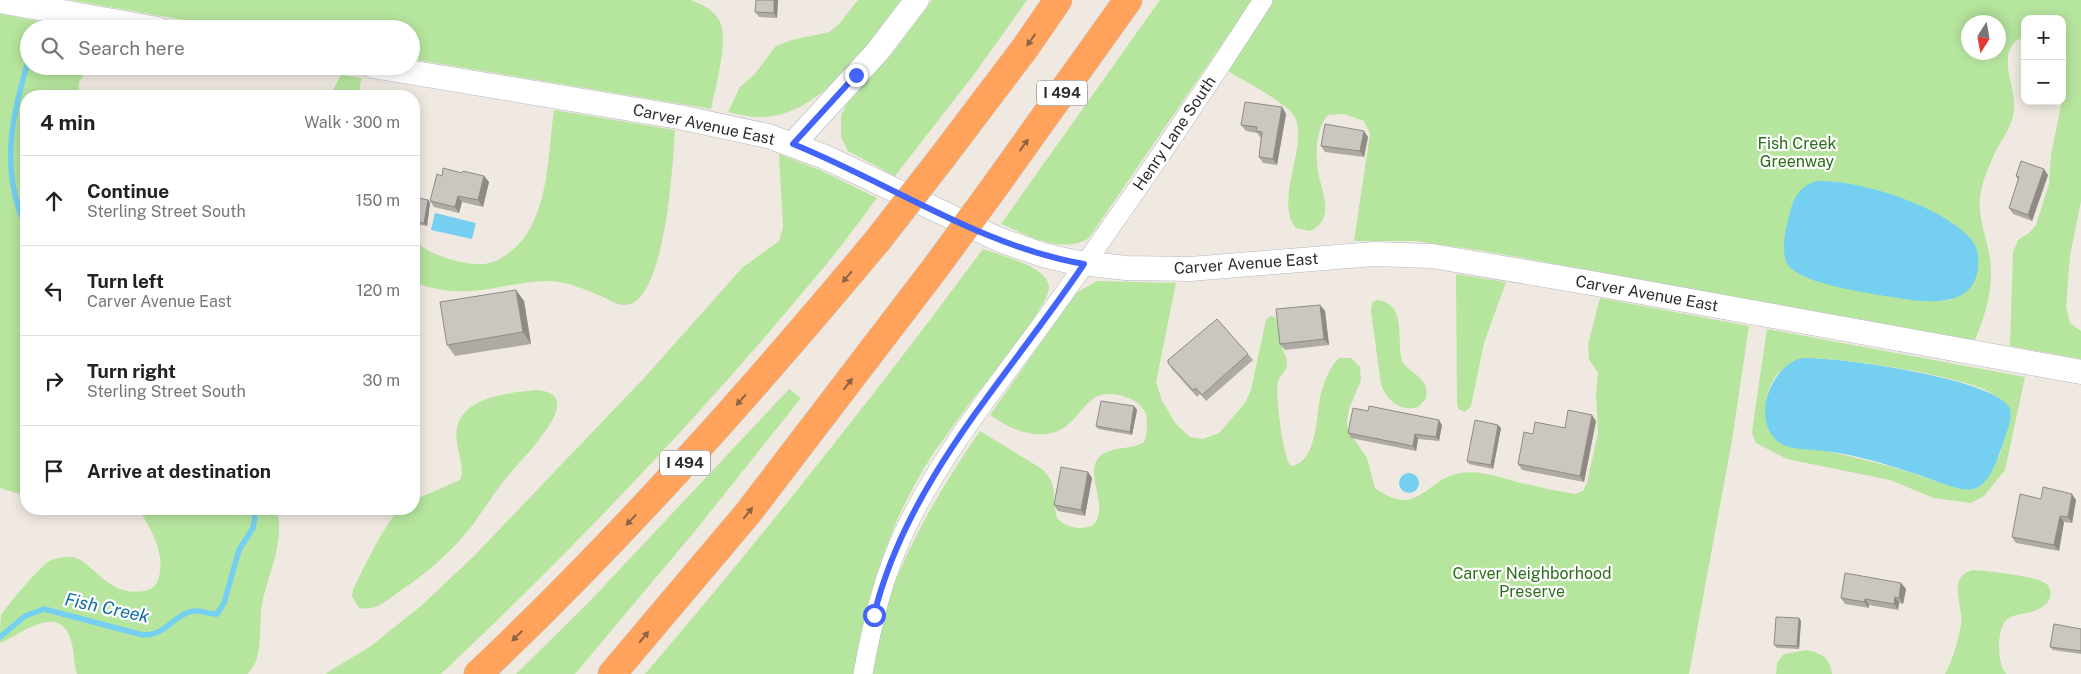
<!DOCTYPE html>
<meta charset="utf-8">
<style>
body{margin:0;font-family:"Public Sans",sans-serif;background:#f6f6f6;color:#222}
.controls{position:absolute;right:15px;top:15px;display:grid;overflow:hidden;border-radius:10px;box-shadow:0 2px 12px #0003}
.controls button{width:45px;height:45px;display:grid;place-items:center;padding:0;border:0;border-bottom:1px solid #e0e0e0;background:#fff;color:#222;font:25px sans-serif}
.compass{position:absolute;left:1961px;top:15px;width:45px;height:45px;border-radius:50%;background:#fff;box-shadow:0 2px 12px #0003;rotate:191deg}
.stop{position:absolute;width:15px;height:15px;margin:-11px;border:4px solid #4264fb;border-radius:50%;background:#fff}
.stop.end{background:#4264fb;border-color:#fff;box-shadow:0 1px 5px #0008}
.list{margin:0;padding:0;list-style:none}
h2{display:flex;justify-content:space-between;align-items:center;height:65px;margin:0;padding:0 20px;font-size:21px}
h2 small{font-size:16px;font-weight:400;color:#767676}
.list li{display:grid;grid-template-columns:32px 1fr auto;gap:15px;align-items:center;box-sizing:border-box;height:90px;padding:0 20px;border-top:1px solid #e0e0e0}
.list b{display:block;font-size:19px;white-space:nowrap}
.list p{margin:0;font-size:16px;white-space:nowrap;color:#767676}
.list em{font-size:16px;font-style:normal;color:#767676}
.icon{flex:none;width:28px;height:28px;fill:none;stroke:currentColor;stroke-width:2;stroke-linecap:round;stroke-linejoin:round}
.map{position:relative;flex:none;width:2081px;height:674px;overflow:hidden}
.search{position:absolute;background:#fff;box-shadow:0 2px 12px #0003;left:20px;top:20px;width:400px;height:55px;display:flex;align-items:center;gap:12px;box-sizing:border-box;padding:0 18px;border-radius:28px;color:#767676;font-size:19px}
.panel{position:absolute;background:#fff;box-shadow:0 2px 12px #0003;left:20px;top:90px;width:400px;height:425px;border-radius:20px}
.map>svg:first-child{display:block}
.green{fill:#b6e59e;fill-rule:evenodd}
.water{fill:#75cff0}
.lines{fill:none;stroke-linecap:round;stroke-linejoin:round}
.stream{stroke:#75cff0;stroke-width:5.5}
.minor-casing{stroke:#b4b7c1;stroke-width:20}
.tertiary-casing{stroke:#b4b7c1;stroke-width:25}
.motorway-casing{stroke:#c9c9c9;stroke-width:29}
.minor{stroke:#fff;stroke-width:19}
.tertiary{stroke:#fff;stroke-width:24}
.motorway{stroke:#ffa35c;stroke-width:28}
.motorway-bridge-casing{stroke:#c9c9c9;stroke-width:29;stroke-linecap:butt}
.motorway-bridge{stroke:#ffa35c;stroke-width:28}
.wall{fill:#afaba4}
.shaded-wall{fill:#8e8b86}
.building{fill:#cbc7bf;stroke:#8e8b86}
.oneway{fill:#8c6343}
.route{stroke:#4264fb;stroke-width:6}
.labels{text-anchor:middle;stroke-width:4.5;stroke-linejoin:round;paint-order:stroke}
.shield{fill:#fff;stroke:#6d6d6d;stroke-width:1}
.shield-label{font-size:15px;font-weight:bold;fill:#2e2e2e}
.street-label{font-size:16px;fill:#2e2e2e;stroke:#fff}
.park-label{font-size:16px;fill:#2c6e1b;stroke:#fff}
.water-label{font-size:18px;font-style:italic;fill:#0d6fa3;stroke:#fff}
</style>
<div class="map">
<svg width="2081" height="674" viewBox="0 0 2081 674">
<rect width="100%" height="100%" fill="#efe9e1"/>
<path class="green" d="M70 0H690C701 4 713 9 719 20 730 38 715 88 711 109L411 59V29H235Z
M858 0H901C868 43 825 112 766 117 753 118 741 115 728 112L740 87 754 75 776 46 792 40 829 32 839 24Z
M932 0H1027L975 73 895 176 848 151 841 137V116L846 105 891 55Z
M1160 0H2081V201L2070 256 2066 307 2070 323 2081 331V359L2010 346 2013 252 2018 240 2029 233 2036 225 2049 184 2051 155 2062 101V19H2025V38L2017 40C1997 56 2016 88 2014 109 2013 124 2005 134 1998 147 1990 163 1982 180 1980 198 1978 219 1987 238 1990 258 1994 287 1986 313 1975 340L1484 251 1416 241H1354L1370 134 1364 121 1344 114 1328 115C1315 128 1315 158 1319 176 1323 196 1335 219 1310 231L1296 228C1272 199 1313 139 1292 113 1281 100 1244 81 1228 71L1252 31 1233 28 1089 238C1062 255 1027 235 1001 224ZM1968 22H1998V52H1968ZM1940 217 1971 239 1951 300 1925 301Z
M0 14 81 29H29V66H120L112 70 85 73 79 82V96H26V496L0 488Z
M341 75 361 78 359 96H330Z
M554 110 675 130C673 160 666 306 624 305 617 305 609 300 603 297 585 289 565 280 544 281 494 284 465 302 414 282V240C429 254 447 259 466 263 481 266 494 264 506 255 550 226 547 158 554 110Z
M779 154 820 170 877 198C858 223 840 249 819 273 702 414 575 548 441 674H325L371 646 422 605 474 556 645 377 743 267 779 241 783 228Z
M983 249C1000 256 1047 265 1049 287 1050 305 986 382 973 399 954 425 934 450 919 477 883 539 866 605 853 674H645C763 536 875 395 983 249Z
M1456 274 1506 282 1484 343 1471 406 1465 412 1458 409 1457 402Z
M1097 281 1176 283 1156 382 1162 401 1176 424 1190 437 1203 439 1219 433 1245 403 1251 390 1266 320 1270 316 1275 317C1280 326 1278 337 1282 347 1283 352 1287 357 1287 362 1288 371 1280 374 1278 382 1275 395 1283 458 1291 466 1318 463 1316 413 1321 393 1325 381 1329 368 1339 358H1351L1360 367 1361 380 1349 409 1347 422 1348 430 1367 458 1375 488C1418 520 1426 478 1461 473 1482 469 1506 480 1526 484 1542 488 1558 491 1575 494L1583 491 1587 483 1598 433 1596 394 1598 373 1589 359 1588 344 1600 298 1749 326 1732 440 1689 674H872C876 653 879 630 885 610 907 544 941 488 980 431L1042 469C1060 486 1051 498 1057 518 1066 528 1079 530 1092 526 1113 508 1079 469 1103 454 1115 446 1132 450 1144 442 1147 434 1148 424 1146 415 1142 398 1109 388 1094 398 1078 410 1071 431 1047 434 1025 436 1007 427 990 415L1076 293Z
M1377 300C1409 304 1395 342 1403 363 1414 376 1430 378 1426 399L1418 407C1399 412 1388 401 1381 385L1371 311 1372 303Z
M1767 329 2025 377 2005 470 1984 496 1971 503 1934 498 1890 480 1787 459 1756 443 1752 433 1753 424ZM1802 358C1837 357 1963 375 1991 393 1999 398 2005 406 2011 412L1999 457 1946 485C1891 464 1835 452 1778 442 1763 425 1762 394 1776 376 1781 369 1795 363 1802 358Z
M789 389 801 398 695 531 575 674H516L590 601Z
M536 390C544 391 555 392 557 402 561 421 519 462 507 477 492 495 481 515 466 533 446 557 423 576 397 593 385 602 375 611 359 608L352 596 353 590C360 576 389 513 402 509 405 508 410 509 414 509V500L460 480C465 468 458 454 457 442 450 399 504 393 536 390Z
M139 509 276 510C287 537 267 577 262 604 259 621 262 646 256 661 254 666 251 670 248 674H77C73 662 75 648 69 635 56 604 18 636 0 643 0 635 0 623 1 616 4 608 40 567 48 562 54 558 64 557 71 557 92 558 106 598 144 591 150 590 156 587 158 580 167 555 151 530 139 509Z
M1973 570C1987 571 2035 576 2045 583 2053 588 2052 600 2045 605 2023 622 2001 603 1999 645 1999 655 2000 666 2006 674H1945C1953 659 1958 642 1961 625 1964 607 1946 576 1973 570Z
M1806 650C1821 653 1830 657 1832 674H1776L1777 663 1784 654Z"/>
<path class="water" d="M1818 181C1861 180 1942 206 1971 239 1978 248 1979 257 1978 268 1974 308 1927 303 1898 298 1875 294 1793 284 1786 261 1781 246 1786 227 1790 213 1793 197 1802 184 1818 181Z
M435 213 476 223 472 239 431 230Z
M1802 358C1837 357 1992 378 2009 407 2014 416 2007 431 2004 440 1983 505 1973 494 1916 474 1883 463 1847 452 1813 450 1801 449 1786 449 1777 441 1751 417 1771 366 1802 358Z
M1399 483a10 10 0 1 1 20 0a10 10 0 1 1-20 0Z"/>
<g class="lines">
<path class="stream" d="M26 227C0 171 11 117 29 59
M0 637 25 616 44 609 143 635C166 635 170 619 189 612 200 608 207 615 217 614L224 603 239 550 253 528 255 517 252 509"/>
<g class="minor-casing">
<path id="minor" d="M863 674C872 623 884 573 907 526 947 444 1008 373 1060 299 1130 201 1198 101 1263 0"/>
</g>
<g class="tertiary-casing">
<path id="tertiary" d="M0 1 158 29
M373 66 679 117 768 136 825 157 1000 240 1043 255 1073 262 1126 268 1190 269 1374 254 1432 256 1597 284 2081 372
M793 144 877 52 917 0"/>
</g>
<g class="motorway-casing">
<path id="motorway" d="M941 159 1025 48 1058 0
M996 185 1128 0
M478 674C621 539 752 391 878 240
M612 674 748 513 936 267"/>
</g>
<use href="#minor" class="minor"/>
<use href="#tertiary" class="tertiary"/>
<use href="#motorway" class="motorway"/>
<g class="motorway-bridge-casing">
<path id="motorway-bridge" d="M878 240 941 159
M936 267 996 185"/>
</g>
<use href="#motorway-bridge" class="motorway-bridge"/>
</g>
<path class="wall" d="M778 0 777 18 759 17 755 12Z
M1282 107 1286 114 1277 165 1263 163 1259 157 1261 138 1257 133 1246 131 1241 125Z
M1368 137 1364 157 1325 152 1321 146Z
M462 173 484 176 489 182 483 207 462 202 459 213 434 207 430 201 442 176Z
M2048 175 2032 221 2013 214 2009 208 2018 180 2016 176Z
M414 197 428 200 430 203 427 226 414 224Z
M516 290 524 301 531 344 455 356 447 345Z
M1320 305 1325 311 1329 345 1285 350 1280 344Z
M1248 354 1253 360 1206 401 1200 394 1197 397 1172 369 1168 363Z
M1134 406 1137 410 1132 435 1098 429 1096 426Z
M1596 421 1584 482 1522 470 1518 464 1533 434Z
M1442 425 1439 441 1418 439 1416 451 1351 438 1348 433Z
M1498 425 1501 428 1493 469 1469 464 1467 461Z
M1088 472 1092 478 1085 516 1058 511 1054 505Z
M2041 499 2076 500 2072 523 2064 522 2059 551 2016 543 2012 537Z
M1901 583 1906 589 1903 604 1899 603 1898 610 1869 605V608L1845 604 1841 598Z
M1801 621 1799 649 1777 648 1774 645Z
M2081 629V654L2053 650 2050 647Z"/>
<path class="shaded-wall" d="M774 0H778L777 18 774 13Z
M1282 107 1286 114 1277 165 1273 159Z
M1364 131 1368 137 1364 157 1360 151Z
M2044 169 2048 175 2032 221 2028 215Z
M484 176 489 182 483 207 478 200Z
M458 196 462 202 459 213 455 207Z
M428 200 430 203 427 226 424 223Z
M516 290 524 301 531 344 523 332Z
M1320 305 1325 311 1329 345 1324 339Z
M1134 406 1137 410 1132 435 1130 432Z
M1592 415 1596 421 1584 482 1580 476Z
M1439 420 1442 425 1439 441 1436 437Z
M1498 425 1501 428 1493 469 1491 465Z
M1415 434 1418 439 1416 451 1413 446Z
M1088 472 1092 478 1085 516 1081 510Z
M2072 494 2076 500 2072 523 2068 517Z
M2060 516 2064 522 2059 551 2054 545Z
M1901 583 1906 589 1903 604 1899 598Z
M1895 597 1899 603 1898 610 1894 604Z
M1865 599 1869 605V608L1864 602Z
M1799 618 1801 621 1799 649 1797 646Z"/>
<path class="building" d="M756 0H774V13L755 12Z
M1245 102 1282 107 1273 159 1259 157 1262 132 1256 131 1257 127 1241 125Z
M1325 124 1364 131 1360 151 1321 146Z
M2021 161 2044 169 2028 215 2009 208 2019 177 2016 176Z
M443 168 462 173 463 171 484 176 478 200 458 196 455 207 430 201 437 174 442 176Z
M414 197 428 200 424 223 414 222Z
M516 290 523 332 447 345 440 302Z
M1320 305 1324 339 1280 344 1276 309Z
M1217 319 1248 354 1202 395 1196 388 1193 390 1168 363V360Z
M1101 401 1134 406 1130 432 1096 426Z
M1369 406 1439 420 1436 437 1415 434 1413 446 1348 433 1353 408 1368 411Z
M1568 410 1592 415 1580 476 1518 464 1524 432 1533 434 1535 422 1565 428Z
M1475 420 1498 425 1491 465 1467 461Z
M1061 467 1088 472 1081 510 1054 505Z
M2043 487 2072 494 2068 517 2060 516 2054 545 2012 537 2020 494 2041 499Z
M1845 573 1901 583 1899 598 1895 597 1894 604 1865 599 1864 602 1841 598Z
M1776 617 1799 618 1797 646 1774 645Z
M2054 624 2081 629V651L2050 647Z"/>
<defs><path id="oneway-solid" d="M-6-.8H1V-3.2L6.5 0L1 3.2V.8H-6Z" transform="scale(1.25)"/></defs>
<g class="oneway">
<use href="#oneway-solid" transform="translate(1031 40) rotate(125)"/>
<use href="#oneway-solid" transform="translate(1024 145) rotate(-54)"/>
<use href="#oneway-solid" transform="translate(847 277) rotate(130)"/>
<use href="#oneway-solid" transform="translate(848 384) rotate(-52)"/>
<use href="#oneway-solid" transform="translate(741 400) rotate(131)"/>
<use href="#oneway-solid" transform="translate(748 513) rotate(-51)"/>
<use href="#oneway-solid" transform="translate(631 520) rotate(133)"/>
<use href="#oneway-solid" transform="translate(517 636) rotate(135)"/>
<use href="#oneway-solid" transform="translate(644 637) rotate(-50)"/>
</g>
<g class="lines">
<path class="route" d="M856 75 793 144C890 183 980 246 1084 264 1009 376 907 480 874 615"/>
</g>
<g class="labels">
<g class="shield">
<rect x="1037" y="80.5" width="50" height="25" rx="4"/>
<rect x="660" y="450.5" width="50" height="25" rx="4"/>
</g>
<g class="shield-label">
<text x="1062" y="98">I 494</text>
<text x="685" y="468">I 494</text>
</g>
<g class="street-label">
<text transform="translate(704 124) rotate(12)" y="6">Carver Avenue East</text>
<text transform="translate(1174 133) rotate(-56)" y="6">Henry Lane South</text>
<text transform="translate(1246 263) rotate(-4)" y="6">Carver Avenue East</text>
<text transform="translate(1647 293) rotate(10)" y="6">Carver Avenue East</text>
</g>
<g class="park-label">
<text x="1797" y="149">Fish Creek<tspan x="1797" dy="18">Greenway</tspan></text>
<text x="1532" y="579">Carver Neighborhood<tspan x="1532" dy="18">Preserve</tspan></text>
</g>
<g class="water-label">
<text transform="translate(107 608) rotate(12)" y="6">Fish Creek</text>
</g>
</g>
</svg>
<div class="controls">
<button>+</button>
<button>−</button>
</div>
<svg class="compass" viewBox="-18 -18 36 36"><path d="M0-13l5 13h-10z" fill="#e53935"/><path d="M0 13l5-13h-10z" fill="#767676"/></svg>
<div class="stop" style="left:874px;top:615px"></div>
<div class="stop end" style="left:856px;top:75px"></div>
<div class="search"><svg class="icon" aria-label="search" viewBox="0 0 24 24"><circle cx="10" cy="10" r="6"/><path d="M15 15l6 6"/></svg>Search here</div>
<section class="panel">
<h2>4 min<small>Walk · 300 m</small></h2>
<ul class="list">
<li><svg class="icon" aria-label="ahead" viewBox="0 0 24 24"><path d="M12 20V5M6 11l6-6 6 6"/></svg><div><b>Continue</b><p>Sterling Street South</p></div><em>150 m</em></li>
<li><svg class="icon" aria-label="left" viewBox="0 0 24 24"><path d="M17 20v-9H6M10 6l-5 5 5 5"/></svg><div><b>Turn left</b><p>Carver Avenue East</p></div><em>120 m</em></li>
<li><svg class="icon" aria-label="right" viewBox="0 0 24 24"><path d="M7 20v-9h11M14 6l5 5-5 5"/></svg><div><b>Turn right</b><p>Sterling Street South</p></div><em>30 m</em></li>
<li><svg class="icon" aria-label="arrive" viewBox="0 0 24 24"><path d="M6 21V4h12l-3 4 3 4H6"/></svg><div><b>Arrive at destination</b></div></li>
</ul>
</section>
</div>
